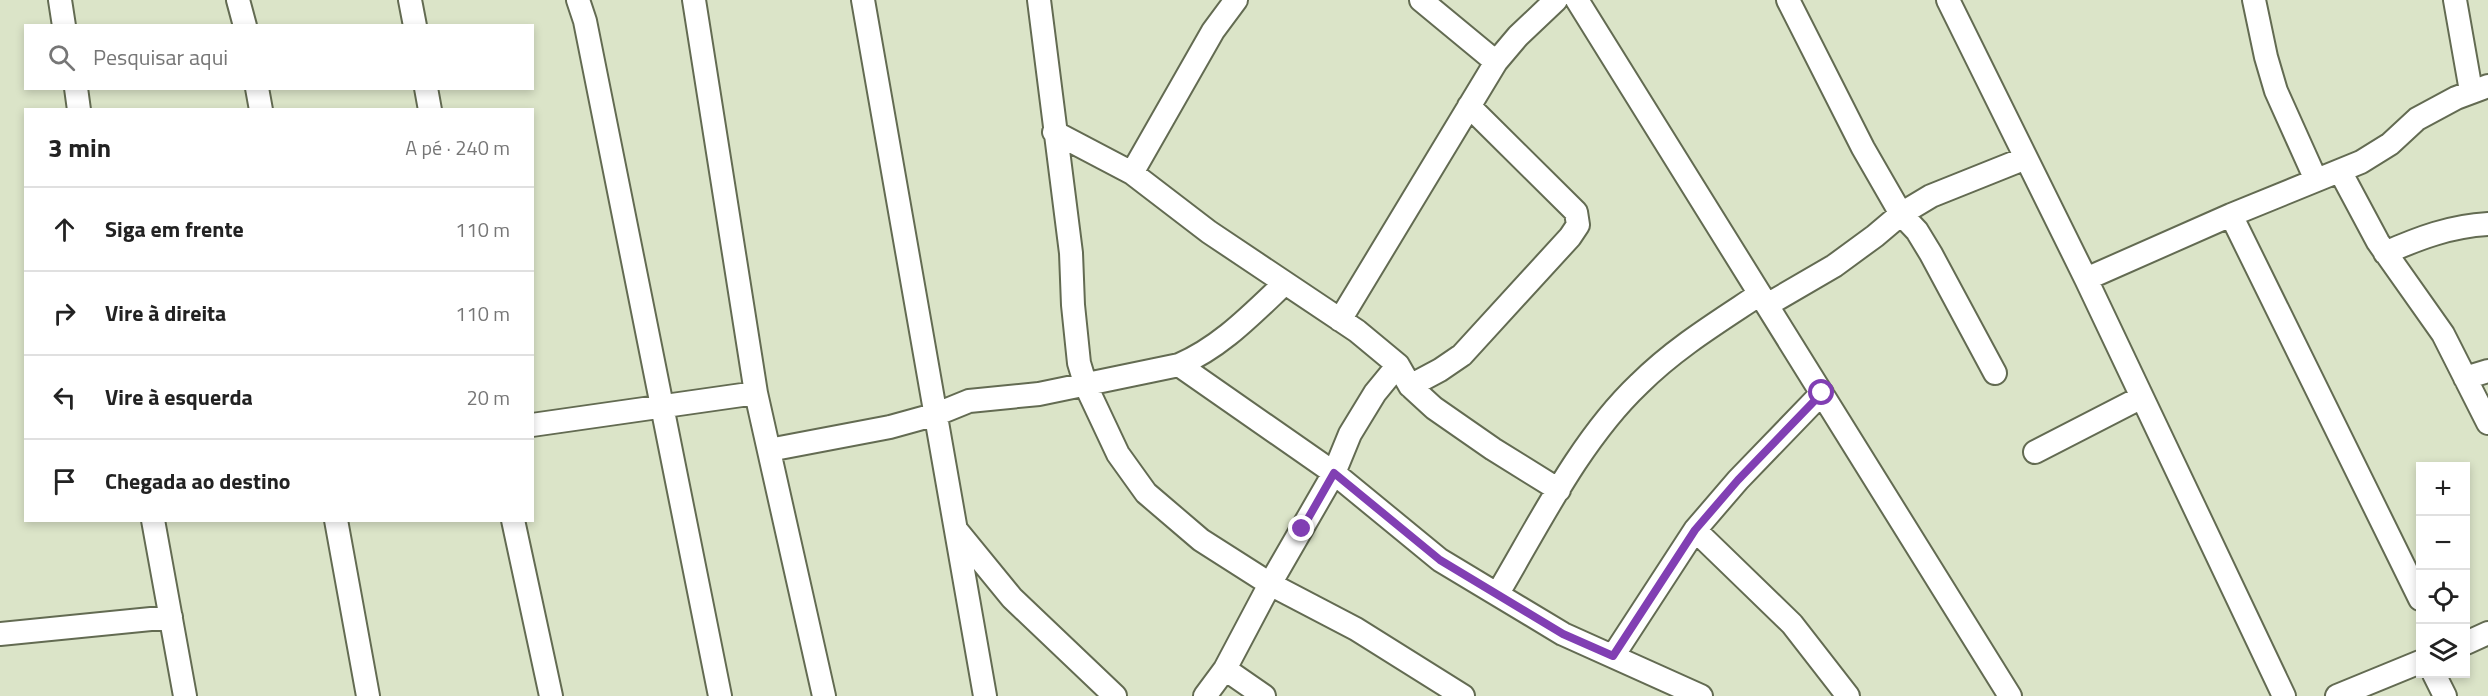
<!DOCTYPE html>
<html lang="pt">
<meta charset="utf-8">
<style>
body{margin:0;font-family:"Titillium Web",sans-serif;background:#f2f2f2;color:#222}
.controls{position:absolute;right:18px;bottom:18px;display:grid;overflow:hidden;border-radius:0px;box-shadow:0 3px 9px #0003}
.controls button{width:54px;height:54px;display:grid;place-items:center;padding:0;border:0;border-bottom:2px solid #e0e0e0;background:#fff;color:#222;font:30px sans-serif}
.stop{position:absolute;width:18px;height:18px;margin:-14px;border:4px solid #813fb3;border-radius:50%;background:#fff}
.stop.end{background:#813fb3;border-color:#fff;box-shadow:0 2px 6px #0008}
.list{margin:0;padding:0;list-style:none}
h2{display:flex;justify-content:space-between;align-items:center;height:78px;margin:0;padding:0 24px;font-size:26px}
h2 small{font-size:20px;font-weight:400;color:#767676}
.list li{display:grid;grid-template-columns:39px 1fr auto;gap:18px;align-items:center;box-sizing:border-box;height:84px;padding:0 24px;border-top:2px solid #e0e0e0}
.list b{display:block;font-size:22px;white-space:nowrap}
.list em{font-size:20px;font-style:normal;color:#767676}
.icon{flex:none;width:33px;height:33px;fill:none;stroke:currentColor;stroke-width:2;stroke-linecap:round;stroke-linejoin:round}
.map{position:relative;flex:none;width:2488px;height:696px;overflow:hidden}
.search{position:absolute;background:#fff;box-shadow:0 3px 9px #0003;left:24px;top:24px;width:510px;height:66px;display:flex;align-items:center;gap:15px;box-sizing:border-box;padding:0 21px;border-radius:0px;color:#767676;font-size:22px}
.panel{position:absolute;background:#fff;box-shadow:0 3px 9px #0003;left:24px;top:108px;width:510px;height:414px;border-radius:0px}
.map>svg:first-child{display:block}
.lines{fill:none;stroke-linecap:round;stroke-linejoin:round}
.street-casing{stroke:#636b52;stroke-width:26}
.street{stroke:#fff;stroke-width:22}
.route{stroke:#813fb3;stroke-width:8}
</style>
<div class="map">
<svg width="2488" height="696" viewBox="0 0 2488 696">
<rect width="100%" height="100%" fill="#dbe4c8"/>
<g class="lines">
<g class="street-casing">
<path id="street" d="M60 0 64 26
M238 0 245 26
M410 0 415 26
M578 0 585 21 720 696
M694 0 756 393 824 696
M863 0 985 696
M1039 0 1071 253 1073 305 1079 363 1086 386 1118 454 1146 493 1201 540 1270 584 1356 629 1463 696
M1421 0 1496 62
M1577 0 2010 696
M1788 0 1863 148 1901 214 1917 231 1931 254 1995 373
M1948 0 2086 279 2284 696
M2254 0 2266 57 2276 91 2316 180
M2455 0 2471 91
M76 88 79 110
M257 88 261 110
M426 88 430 110
M1054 132 1132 173 1209 232 1357 331 1398 365 1410 386 1434 408 1493 449 1559 490
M2340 171 2378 242 2443 334 2488 423
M1132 173 1213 31 1236 0
M2231 215 2420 599
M2385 253C2419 238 2451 226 2488 224
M2086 279 2231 215 2361 162 2390 144 2417 119 2456 98 2488 86
M1767 305 1834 266 1875 236 1901 214 1931 196 2026 158
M1340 320 1496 62 1518 36 1556 0
M1179 365 1334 473 1440 560 1563 634 1701 696
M2465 378 2488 371
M1410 386 1440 370 1462 355 1570 237 1578 225 1576 212 1469 106
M532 425 756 393
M769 450 890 427 937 414 969 401 1039 394 1179 365C1221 347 1252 314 1285 283
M2035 452 2142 397
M153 520 185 696
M336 520 368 696
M513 520 551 696
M1695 530 1792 624 1848 696
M958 532 1012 598 1115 696
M1498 593C1539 524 1580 440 1639 384 1675 348 1718 322 1760 294
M0 634 171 617
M2466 643 2488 633
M1613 656 1695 530 1738 480 1822 393
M1225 669 1264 696
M2434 674 2445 696
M1205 696 1225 669 1270 584 1334 473 1350 434 1375 393 1398 365
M2337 696 2420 662"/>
</g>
<use href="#street" class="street"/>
</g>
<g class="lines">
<path class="route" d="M1302 529 1334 473 1440 560 1563 634 1613 656 1695 530 1738 480 1822 393"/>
</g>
</svg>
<div class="controls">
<button>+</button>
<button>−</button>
<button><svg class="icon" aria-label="locate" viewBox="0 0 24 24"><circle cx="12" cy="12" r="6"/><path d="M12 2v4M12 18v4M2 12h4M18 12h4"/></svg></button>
<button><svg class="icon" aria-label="layers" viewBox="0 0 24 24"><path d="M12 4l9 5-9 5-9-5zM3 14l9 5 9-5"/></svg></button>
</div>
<div class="stop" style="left:1822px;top:393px"></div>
<div class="stop end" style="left:1302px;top:529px"></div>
<div class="search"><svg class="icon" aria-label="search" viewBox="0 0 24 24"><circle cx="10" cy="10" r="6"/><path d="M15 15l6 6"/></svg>Pesquisar aqui</div>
<section class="panel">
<h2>3 min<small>A pé · 240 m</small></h2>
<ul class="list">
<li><svg class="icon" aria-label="ahead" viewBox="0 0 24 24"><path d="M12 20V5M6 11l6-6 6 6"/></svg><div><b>Siga em frente</b></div><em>110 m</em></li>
<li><svg class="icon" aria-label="right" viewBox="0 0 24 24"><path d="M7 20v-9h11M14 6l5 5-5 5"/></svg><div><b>Vire à direita</b></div><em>110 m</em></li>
<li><svg class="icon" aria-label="left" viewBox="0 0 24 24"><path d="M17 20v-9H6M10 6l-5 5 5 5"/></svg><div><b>Vire à esquerda</b></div><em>20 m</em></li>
<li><svg class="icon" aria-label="arrive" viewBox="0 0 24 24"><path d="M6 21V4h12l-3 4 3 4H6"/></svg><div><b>Chegada ao destino</b></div></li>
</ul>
</section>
</div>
